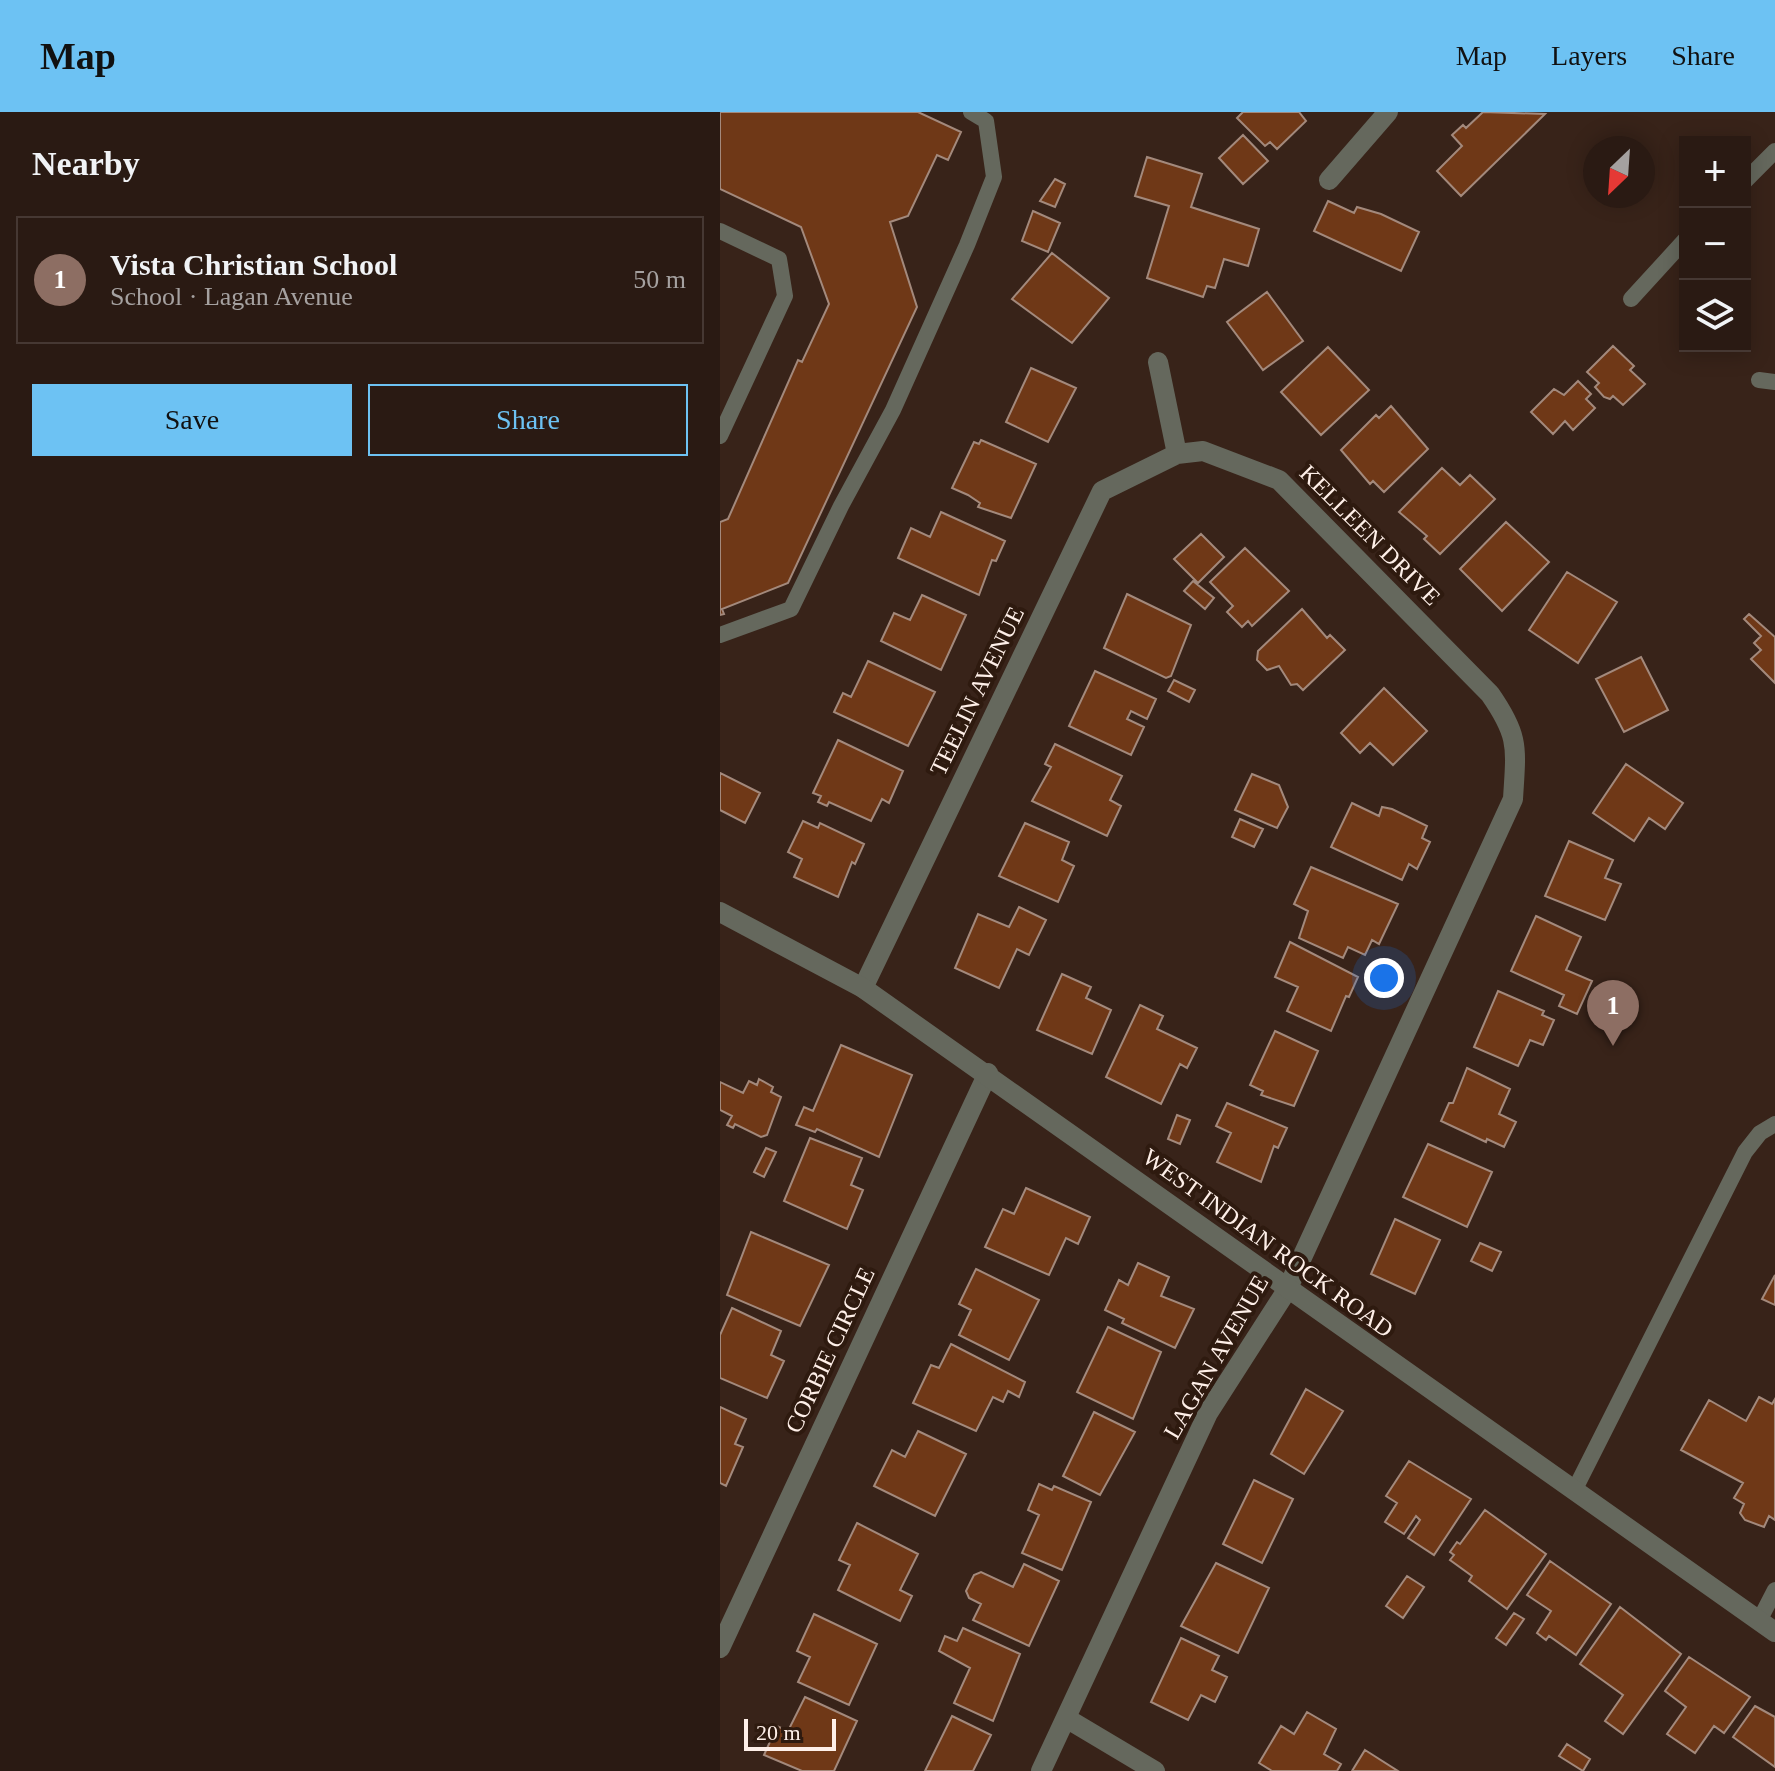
<!DOCTYPE html>
<meta charset="utf-8">
<style>
body{margin:0;font-family:Georgia,serif;background:#362721;color:#f1f3f6}
.controls{position:absolute;right:24px;top:24px;display:grid;overflow:hidden;border-radius:0px;box-shadow:0 4px 20px #0003}
.controls button{width:72px;height:72px;display:grid;place-items:center;padding:0;border:0;border-bottom:2px solid #463833;background:#2a1a13;color:#f1f3f6;font:40px sans-serif}
.compass{position:absolute;left:863px;top:24px;width:72px;height:72px;border-radius:50%;background:#2a1a13;box-shadow:0 4px 20px #0003;rotate:205deg}
.scale{position:absolute;left:24px;bottom:20px;width:92px;box-sizing:border-box;padding-left:8px;border:4px solid #feefe8;border-top:0;font-size:22px;line-height:28px;white-space:nowrap;color:#feefe8;-webkit-text-stroke:6px #2e1a0f;paint-order:stroke}
.you{position:absolute;left:664px;top:866px;width:28px;height:28px;margin:-20px;border:6px solid #fff;border-radius:50%;background:#1a73e8;box-shadow:0 0 0 12px #1a73e833}
.badge{display:grid;place-items:center;width:52px;height:52px;border-radius:50%;background:#6dc2f3;color:#fff;font-size:26px;font-weight:700}
.pin{position:absolute;translate:-50% -66px;filter:drop-shadow(0 2px 4px #0008)}
.pin::after{content:'';position:absolute;top:42px;width:28px;height:24px;background:inherit;clip-path:polygon(0 0,100% 0,50% 100%)}
.list{margin:0;padding:0;list-style:none}
h2{display:flex;justify-content:space-between;align-items:center;height:104px;margin:0;padding:0 32px;font-size:34px}
h2 small{font-size:26px;font-weight:400;color:#a5a1a0}
.list li{display:grid;grid-template-columns:52px 1fr auto;gap:24px;align-items:center;box-sizing:border-box;height:128px;margin:0 16px 16px;padding:0 16px;border:2px solid #463833;border-radius:0px}
.list b{display:block;font-size:30px;white-space:nowrap}
.list p{margin:0;font-size:26px;white-space:nowrap;color:#a5a1a0}
.list em{font-size:26px;font-style:normal;color:#a5a1a0}
.actions{display:flex;gap:16px;padding:24px 32px}
.actions a{flex:1;padding:18px 0;border:2px solid #6dc2f3;border-radius:0px;text-align:center;font-size:28px;color:#6dc2f3}
.actions .main{background:#6dc2f3;color:#111}
.icon{flex:none;width:44px;height:44px;fill:none;stroke:currentColor;stroke-width:2;stroke-linecap:round;stroke-linejoin:round}
.map{position:relative;flex:none;width:1055px;height:1659px;overflow:hidden}
header{display:flex;align-items:center;gap:48px;box-sizing:border-box;height:112px;padding:0 40px;background:#6dc2f3;color:#111}
header strong{font-size:38px}
nav{display:flex;gap:44px;margin-inline-start:auto;font-size:28px}
main{display:flex}
aside{flex:1;background:#2a1a13}
.map>svg:first-child{display:block}
.building{fill:#6f3817;stroke:#a3897c;stroke-width:2}
.lines{fill:none;stroke-linecap:round;stroke-linejoin:round}
.service{stroke:#65685d;stroke-width:16}
.minor{stroke:#65685d;stroke-width:20}
.tertiary{stroke:#65685d;stroke-width:20}
.labels{text-anchor:middle;stroke-width:8;stroke-linejoin:round;paint-order:stroke}
.street-label{font-size:24px;fill:#feefe8;stroke:#2e1a0f}
</style>
<header>
<strong>Map</strong>
<nav><a>Map</a><a>Layers</a><a>Share</a></nav>
</header>
<main>
<aside>
<h2>Nearby<small></small></h2>
<ul class="list">
<li><span class="badge" style="background:#8d6e63">1</span><div><b>Vista Christian School</b><p>School · Lagan Avenue</p></div><em>50 m</em></li>
</ul>
<div class="actions"><a class="main">Save</a><a>Share</a></div>
</aside>
<div class="map">
<svg width="1055" height="1659" viewBox="0 0 1055 1659">
<rect width="100%" height="100%" fill="#382319"/>
<path class="building" d="M0 0H198L241 20 228 48 217 43 188 104 170 110 197 195 68 471 2 497 4 502 0 503V410L8 407 78 248 82 250 109 192 81 115 0 77Z
M523 0H579L586 9 557 37 550 30 545 34 517 6Z
M763 0 825 2 741 84 717 59 742 34 732 23 743 13 746 16Z
M523 23 548 49 523 72 499 46Z
M427 45 482 62 471 95 539 117 528 154 504 147 495 176 487 174 483 185 427 166 449 94 415 84Z
M335 67 345 72 335 95 320 89Z
M608 89 634 101 637 95 661 102 699 120 681 159 594 119Z
M313 99 340 111 328 140 302 129Z
M332 141 389 186 352 231 292 187Z
M547 180 583 229 543 258 507 210Z
M893 234 914 254 910 258 925 272 903 293 893 284 890 287 884 285 875 275 879 271 867 260Z
M608 235 649 278 601 323 561 280Z
M311 256 356 276 328 330 286 310Z
M858 269 871 282 866 287 875 296 853 318 845 309 833 322 811 300 834 277 844 283Z
M671 294 708 337 664 380 653 369 650 372 621 338 656 303 659 306Z
M261 328 316 352 291 406 258 395 260 391 248 383 232 376 254 330 259 332Z
M722 356 740 373 750 363 775 387 720 442 704 427 707 424 679 400Z
M221 400 285 429 276 449 272 448 259 483 178 446 191 416 210 425Z
M786 410 829 450 782 499 740 457Z
M481 422 504 445 478 471 454 447Z
M525 436 569 479 532 514 528 509 522 515 507 500 513 494 490 470Z
M847 460 897 490 858 551 809 518Z
M473 469 494 486 485 497 464 479Z
M407 482 471 513 451 564 446 566 384 536Z
M202 483 246 503 221 558 161 529 174 501 190 508Z
M582 497 607 526 610 523 625 538 583 578 577 572 571 573 559 554 547 558 537 548 538 539Z
M1029 502 1055 525V571L1031 547 1041 538 1034 531 1041 524 1024 507Z
M921 545 948 598 904 620 876 567Z
M148 549 215 580 188 634 114 600 123 581 131 585Z
M375 559 436 587 427 607 411 599 407 607 424 615 411 643 349 614Z
M454 568 475 578 469 590 448 579Z
M664 576 707 619 673 653 650 631 640 641 621 621Z
M118 628 183 659 169 691 162 687 151 709 109 690 107 694 98 690 101 684 93 681Z
M335 632 402 664 390 688 401 694 387 724 312 689 331 655 325 652Z
M906 652 963 691 945 717 929 706 914 729 873 701Z
M0 661 40 681 25 711 0 698Z
M532 662 559 673 568 695 557 716 515 698Z
M632 691 659 704 662 695 672 697 707 714 702 726 710 730 697 757 689 752 682 768 611 735Z
M520 707 543 717 534 735 512 725Z
M83 709 98 716 100 711 144 732 135 752 132 750 118 785 74 765 82 747 68 740Z
M305 711 349 730 342 748 354 754 338 790 279 764Z
M849 729 893 748 885 766 901 772 885 808 825 784Z
M591 755 678 792 659 832 652 828 645 843 628 835 623 846 579 826 588 799 574 792Z
M299 795 326 808 309 843 297 837 279 876 235 856 258 802 289 815Z
M816 804 861 825 846 858 872 869 857 902 839 894 844 883 791 859Z
M570 830 638 865 629 885 626 884 611 919 567 899 578 875 555 865Z
M342 862 371 875 366 886 391 898 372 942 317 918Z
M778 879 824 899 822 903 834 908 823 933 810 928 798 954 754 935Z
M420 893 443 904 437 917 477 936 467 956 460 952 441 992 386 965Z
M555 919 598 939 574 994 541 983 543 979 530 973Z
M121 933 192 963 159 1045 97 1017 95 1020 76 1013 84 995 93 999Z
M747 956 790 977 779 1002 796 1010 784 1035 767 1027 766 1030 721 1009 729 991H733Z
M39 967 53 975 51 980 61 985 47 1023 41 1025 15 1012 13 1016 7 1013 12 1004 0 998V970L23 981 29 969 37 973Z
M507 991 567 1016 558 1036 554 1034 541 1070 497 1050 511 1021 496 1014Z
M457 1003 470 1008 460 1032 448 1027Z
M90 1026 142 1046 131 1073 143 1078 127 1117 64 1089Z
M708 1032 772 1060 747 1115 683 1085Z
M46 1036 56 1040 44 1065 34 1060Z
M306 1076 370 1105 358 1132 346 1126 329 1163 265 1135 283 1097 294 1102Z
M675 1107 720 1128 695 1182 651 1162Z
M31 1120 109 1153 80 1214 7 1183Z
M760 1131 781 1140 772 1159 751 1149Z
M418 1151 449 1165 441 1184 474 1197 455 1236 402 1211 404 1207 385 1198 399 1168 408 1173Z
M256 1157 319 1188 289 1248 239 1223 251 1198 239 1192Z
M1055 1163V1193L1042 1187Z
M12 1196 61 1219 51 1243 64 1249 47 1286 0 1266V1223Z
M388 1215 441 1240 413 1307 357 1280Z
M231 1232 305 1270 299 1285 288 1279 283 1290 273 1285 256 1319 193 1291 211 1253 219 1256Z
M586 1277 623 1299 584 1362 551 1342Z
M1039 1285 1052 1292 1055 1287V1408L1049 1404 1044 1415 1025 1408 1020 1401 1024 1392 1014 1386 1023 1371 961 1338 989 1288 1026 1309Z
M0 1295 26 1307 15 1332 23 1335 6 1374 0 1371Z
M374 1300 415 1320 380 1383 343 1364Z
M198 1319 246 1342 215 1404 154 1374 172 1338 185 1345Z
M689 1349 751 1387 714 1443 688 1426 700 1408 696 1404 684 1422 665 1410 677 1391 666 1384Z
M534 1368 573 1387 542 1451 503 1432Z
M319 1372 332 1378 334 1374 371 1390 342 1458 302 1441 319 1403 308 1398Z
M765 1398 826 1442 787 1497 749 1469 752 1464 730 1448 734 1443 730 1440 737 1430 740 1432Z
M137 1411 198 1442 180 1478 192 1484 180 1509 118 1478 130 1453 119 1448Z
M830 1449 891 1492 856 1543 829 1524 826 1528 817 1521 831 1499 807 1483Z
M496 1451 549 1476 518 1541 461 1514Z
M304 1452 339 1469 309 1534 253 1508 261 1492 249 1486 246 1479 254 1463 261 1460 293 1475Z
M687 1464 704 1475 683 1506 666 1494Z
M900 1495 961 1542 903 1622 885 1609 903 1583 860 1552Z
M794 1501 804 1507 786 1533 776 1526Z
M94 1502 157 1532 129 1593 78 1570 90 1545 77 1539Z
M243 1516 300 1542 273 1609 234 1591 250 1556 219 1539 225 1524 237 1529Z
M461 1526 499 1544 492 1558 507 1565 495 1590 481 1583 468 1608 431 1590Z
M969 1545 1030 1585 1004 1621 994 1614 975 1641 947 1622 966 1595 945 1579Z
M85 1585 137 1609 114 1659H82L44 1643 57 1614 68 1619Z
M1035 1594 1055 1605V1655L1013 1625Z
M587 1600 616 1617 604 1642 621 1652 617 1659H552L539 1651 561 1614 574 1622Z
M232 1604 271 1623 253 1659H205Z
M847 1632 870 1647 863 1659 839 1644Z
M645 1638 678 1659H632Z"/>
<g class="lines">
<path class="service" d="M1025 69 1055 39
M0 119 59 147 65 184 0 324
M911 187 965 128
M1039 268 1055 270
M0 523 71 497 121 394 173 298 247 133 274 65 266 9 251 0
M854 1379 1025 1040 1040 1021 1055 1012
M1039 1509 1055 1478"/>
<path class="minor" d="M609 68 668 0
M438 250 457 342
M143 876 382 379 457 342 483 339 559 368 770 582C800 625 796 636 793 687L567 1178 488 1301 321 1659
M0 1536 268 961
M346 1606 435 1659"/>
<path class="tertiary" d="M0 800 143 876 1055 1520"/>
</g>
<g class="labels">
<g class="street-label">
<text transform="translate(650 423) rotate(45)" y="8">KELLEEN DRIVE</text>
<text transform="translate(257 579) rotate(-64)" y="8">TEELIN AVENUE</text>
<text transform="translate(548 1131) rotate(36)" y="8">WEST INDIAN ROCK ROAD</text>
<text transform="translate(110 1238) rotate(-65)" y="8">CORBIE CIRCLE</text>
<text transform="translate(496 1245) rotate(-60)" y="8">LAGAN AVENUE</text>
</g>
</g>
</svg>
<div class="controls">
<button>+</button>
<button>−</button>
<button><svg class="icon" aria-label="layers" viewBox="0 0 24 24"><path d="M12 4l9 5-9 5-9-5zM3 14l9 5 9-5"/></svg></button>
</div>
<svg class="compass" viewBox="-18 -18 36 36"><path d="M0-13l5 13h-10z" fill="#e53935"/><path d="M0 13l5-13h-10z" fill="#a5a1a0"/></svg>
<div class="scale">20 m</div>
<div class="you"></div>
<div class="pin badge" style="left:893px;top:934px;background:#8d6e63">1</div>
</div>
</main>
